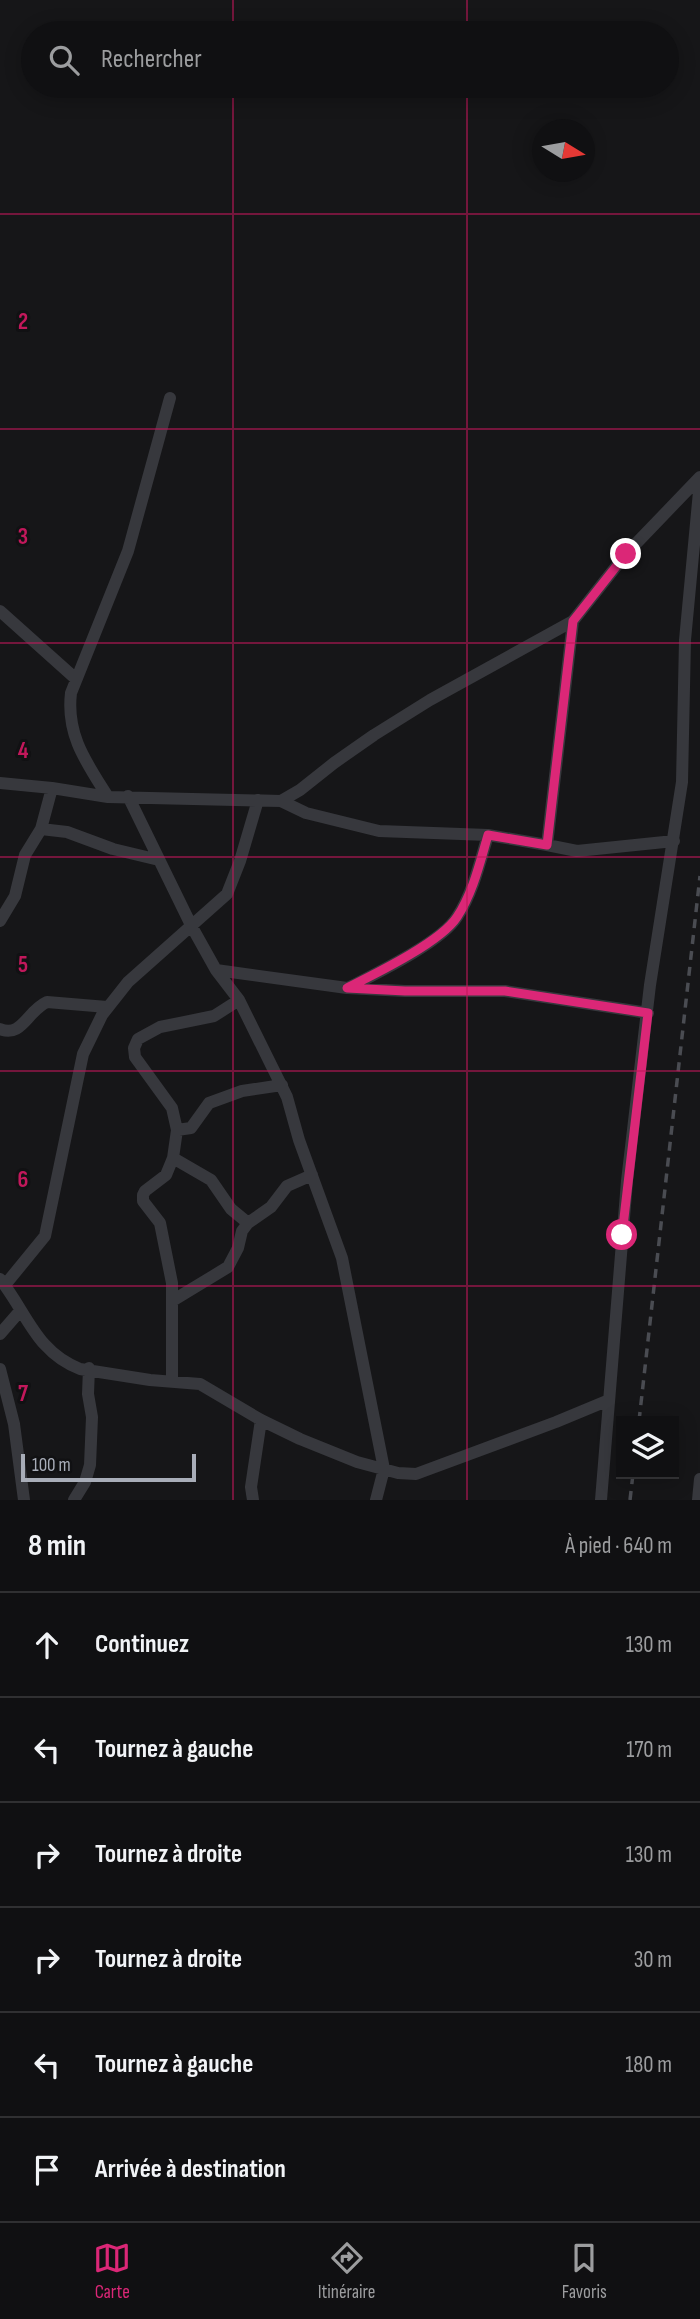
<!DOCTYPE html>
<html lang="fr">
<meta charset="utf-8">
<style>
body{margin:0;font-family:"Sofia Sans Condensed",sans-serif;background:#1e1e20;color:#f1f3f6}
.controls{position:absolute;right:21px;bottom:21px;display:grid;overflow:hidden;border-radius:0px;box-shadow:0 4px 18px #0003}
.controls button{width:63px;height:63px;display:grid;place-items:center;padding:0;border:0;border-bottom:2px solid #303032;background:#101012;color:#f1f3f6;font:35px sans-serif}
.compass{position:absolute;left:532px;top:119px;width:63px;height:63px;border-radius:50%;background:#101012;box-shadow:0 4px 18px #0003;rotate:101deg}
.scale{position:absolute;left:21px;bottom:18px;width:175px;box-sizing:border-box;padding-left:7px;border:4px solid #a8adb8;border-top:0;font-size:19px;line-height:24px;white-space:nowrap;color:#a8adb8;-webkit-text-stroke:5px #111113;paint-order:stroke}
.stop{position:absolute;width:21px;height:21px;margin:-16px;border:5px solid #db2777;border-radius:50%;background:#fff}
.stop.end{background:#db2777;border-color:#fff;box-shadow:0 2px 7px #0008}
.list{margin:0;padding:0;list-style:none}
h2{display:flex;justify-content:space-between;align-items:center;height:91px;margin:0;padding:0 28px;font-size:30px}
h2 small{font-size:23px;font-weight:400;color:#9c9d9f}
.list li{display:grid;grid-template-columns:46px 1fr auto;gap:21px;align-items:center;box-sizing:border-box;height:105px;padding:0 28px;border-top:2px solid #303032}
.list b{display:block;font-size:26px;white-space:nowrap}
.list em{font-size:23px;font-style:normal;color:#9c9d9f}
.icon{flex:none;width:38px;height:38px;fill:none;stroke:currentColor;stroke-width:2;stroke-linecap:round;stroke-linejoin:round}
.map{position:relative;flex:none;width:700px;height:1500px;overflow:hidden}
.search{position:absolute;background:#101012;box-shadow:0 4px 18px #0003;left:21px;right:21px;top:21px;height:77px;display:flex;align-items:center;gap:18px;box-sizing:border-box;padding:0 24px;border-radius:38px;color:#9c9d9f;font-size:26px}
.sheet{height:721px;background:#101012}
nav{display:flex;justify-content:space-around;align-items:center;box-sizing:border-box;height:98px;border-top:2px solid #303032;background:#101012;font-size:19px;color:#9c9d9f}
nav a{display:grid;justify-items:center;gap:4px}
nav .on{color:#db2777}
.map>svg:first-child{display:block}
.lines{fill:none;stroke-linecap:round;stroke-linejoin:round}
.minor{stroke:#37383d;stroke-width:12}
.rail{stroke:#4a4c52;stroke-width:3.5;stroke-dasharray:9 7;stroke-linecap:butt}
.route{stroke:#db2777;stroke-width:9}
.grid{fill:none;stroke:#c2185b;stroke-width:2;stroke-opacity:0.55}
.grid-label{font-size:23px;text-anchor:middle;font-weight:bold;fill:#c2185b;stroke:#111113;stroke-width:6;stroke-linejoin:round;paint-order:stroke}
</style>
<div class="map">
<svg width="700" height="1500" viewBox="0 0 700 1500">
<rect width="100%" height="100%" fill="#161618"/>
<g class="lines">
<path class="minor" d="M0 611 76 679
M0 783 52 788 108 797 281 801 306 813 379 831 488 835 547 845 573 621
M128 796 192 927 216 970 239 1000 287 1097 299 1140 342 1258 384 1469 376 1500
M108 797C86 762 66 735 71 693L128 551 170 398
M281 801 300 790 334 763 374 735 430 700 573 621 626 554 700 477
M41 829 67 832 113 849 159 860
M547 845 577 851 674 841
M0 921 15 896 25 855 41 829 52 788
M216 970 347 988 405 991H505L648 1013
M348 988C375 974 442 942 457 917 473 893 480 862 488 835
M0 1029C22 1038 27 1011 47 1002L107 1007
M177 1130 191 1128 209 1103 242 1091 282 1085
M173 1158 211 1180 231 1209 248 1223
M0 1279C27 1313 36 1352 80 1369L150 1380 200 1384 261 1420 300 1439 357 1462 398 1473 416 1474 556 1422 609 1400
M5 1285 45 1236 83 1054 102 1015 128 982 227 894 240 861 258 800
M172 1301 228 1267 238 1248 242 1231 248 1223 271 1207 287 1186 312 1175
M0 1334 20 1311
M0 1369 14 1424 24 1500
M172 1381V1283L160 1223 143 1201V1195L145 1191 166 1175 173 1158 177 1130 172 1108 135 1057 134 1048 138 1039 160 1027 214 1016 239 1000
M74 1500 85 1482 90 1465 92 1417 88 1394 89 1368
M253 1500 251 1487 261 1420
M601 1500 627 1181 650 985 682 782 685 640 700 481
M698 1500 700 1479"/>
<path class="rail" d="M639 1421 700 876
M630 1500 633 1474"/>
</g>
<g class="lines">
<path class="route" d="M622 1235 648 1013 505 991H405L347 988C375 974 441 942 457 917 473 893 480 862 488 835L547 845 573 621 626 554"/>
</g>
<path class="grid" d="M233 0V33M467 0V33M233 86V1500M467 86V1500M0 214H700M0 429H700M0 643H700M0 857H700M0 1071H700M0 1286H700"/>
<g class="grid-label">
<text x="23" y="329">2</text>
<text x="23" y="544">3</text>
<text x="23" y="758">4</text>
<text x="23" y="972">5</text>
<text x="23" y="1187">6</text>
<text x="23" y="1401">7</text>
</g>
</svg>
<div class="controls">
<button><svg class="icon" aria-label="layers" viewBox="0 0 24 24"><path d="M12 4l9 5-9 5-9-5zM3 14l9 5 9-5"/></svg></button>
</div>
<svg class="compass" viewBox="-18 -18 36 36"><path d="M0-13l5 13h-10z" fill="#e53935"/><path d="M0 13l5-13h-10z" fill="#9c9d9f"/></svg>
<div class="scale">100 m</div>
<div class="stop" style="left:622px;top:1235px"></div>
<div class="stop end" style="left:626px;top:554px"></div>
<div class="search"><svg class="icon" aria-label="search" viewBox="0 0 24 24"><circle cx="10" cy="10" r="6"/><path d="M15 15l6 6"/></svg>Rechercher</div>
</div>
<section class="sheet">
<h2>8 min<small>À pied · 640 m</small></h2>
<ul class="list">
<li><svg class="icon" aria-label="ahead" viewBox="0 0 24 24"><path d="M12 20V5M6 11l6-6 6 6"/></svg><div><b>Continuez</b></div><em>130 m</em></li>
<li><svg class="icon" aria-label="left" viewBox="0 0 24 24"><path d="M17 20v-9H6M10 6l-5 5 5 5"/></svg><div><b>Tournez à gauche</b></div><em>170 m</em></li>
<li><svg class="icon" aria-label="right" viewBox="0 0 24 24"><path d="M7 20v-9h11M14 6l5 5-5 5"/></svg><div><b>Tournez à droite</b></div><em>130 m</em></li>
<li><svg class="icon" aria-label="right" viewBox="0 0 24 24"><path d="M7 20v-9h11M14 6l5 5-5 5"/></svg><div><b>Tournez à droite</b></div><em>30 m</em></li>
<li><svg class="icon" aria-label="left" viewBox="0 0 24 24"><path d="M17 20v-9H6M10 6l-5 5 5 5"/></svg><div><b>Tournez à gauche</b></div><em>180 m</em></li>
<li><svg class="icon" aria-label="arrive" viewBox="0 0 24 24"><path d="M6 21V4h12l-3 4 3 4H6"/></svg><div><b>Arrivée à destination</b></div></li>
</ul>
</section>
<nav>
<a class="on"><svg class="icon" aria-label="map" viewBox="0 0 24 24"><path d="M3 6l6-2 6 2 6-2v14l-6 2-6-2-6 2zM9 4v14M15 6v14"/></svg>Carte</a>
<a><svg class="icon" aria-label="directions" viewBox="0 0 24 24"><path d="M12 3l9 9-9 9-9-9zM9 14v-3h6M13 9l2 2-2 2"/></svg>Itinéraire</a>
<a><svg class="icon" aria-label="saved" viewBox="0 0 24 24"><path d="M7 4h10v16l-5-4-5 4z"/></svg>Favoris</a>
</nav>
